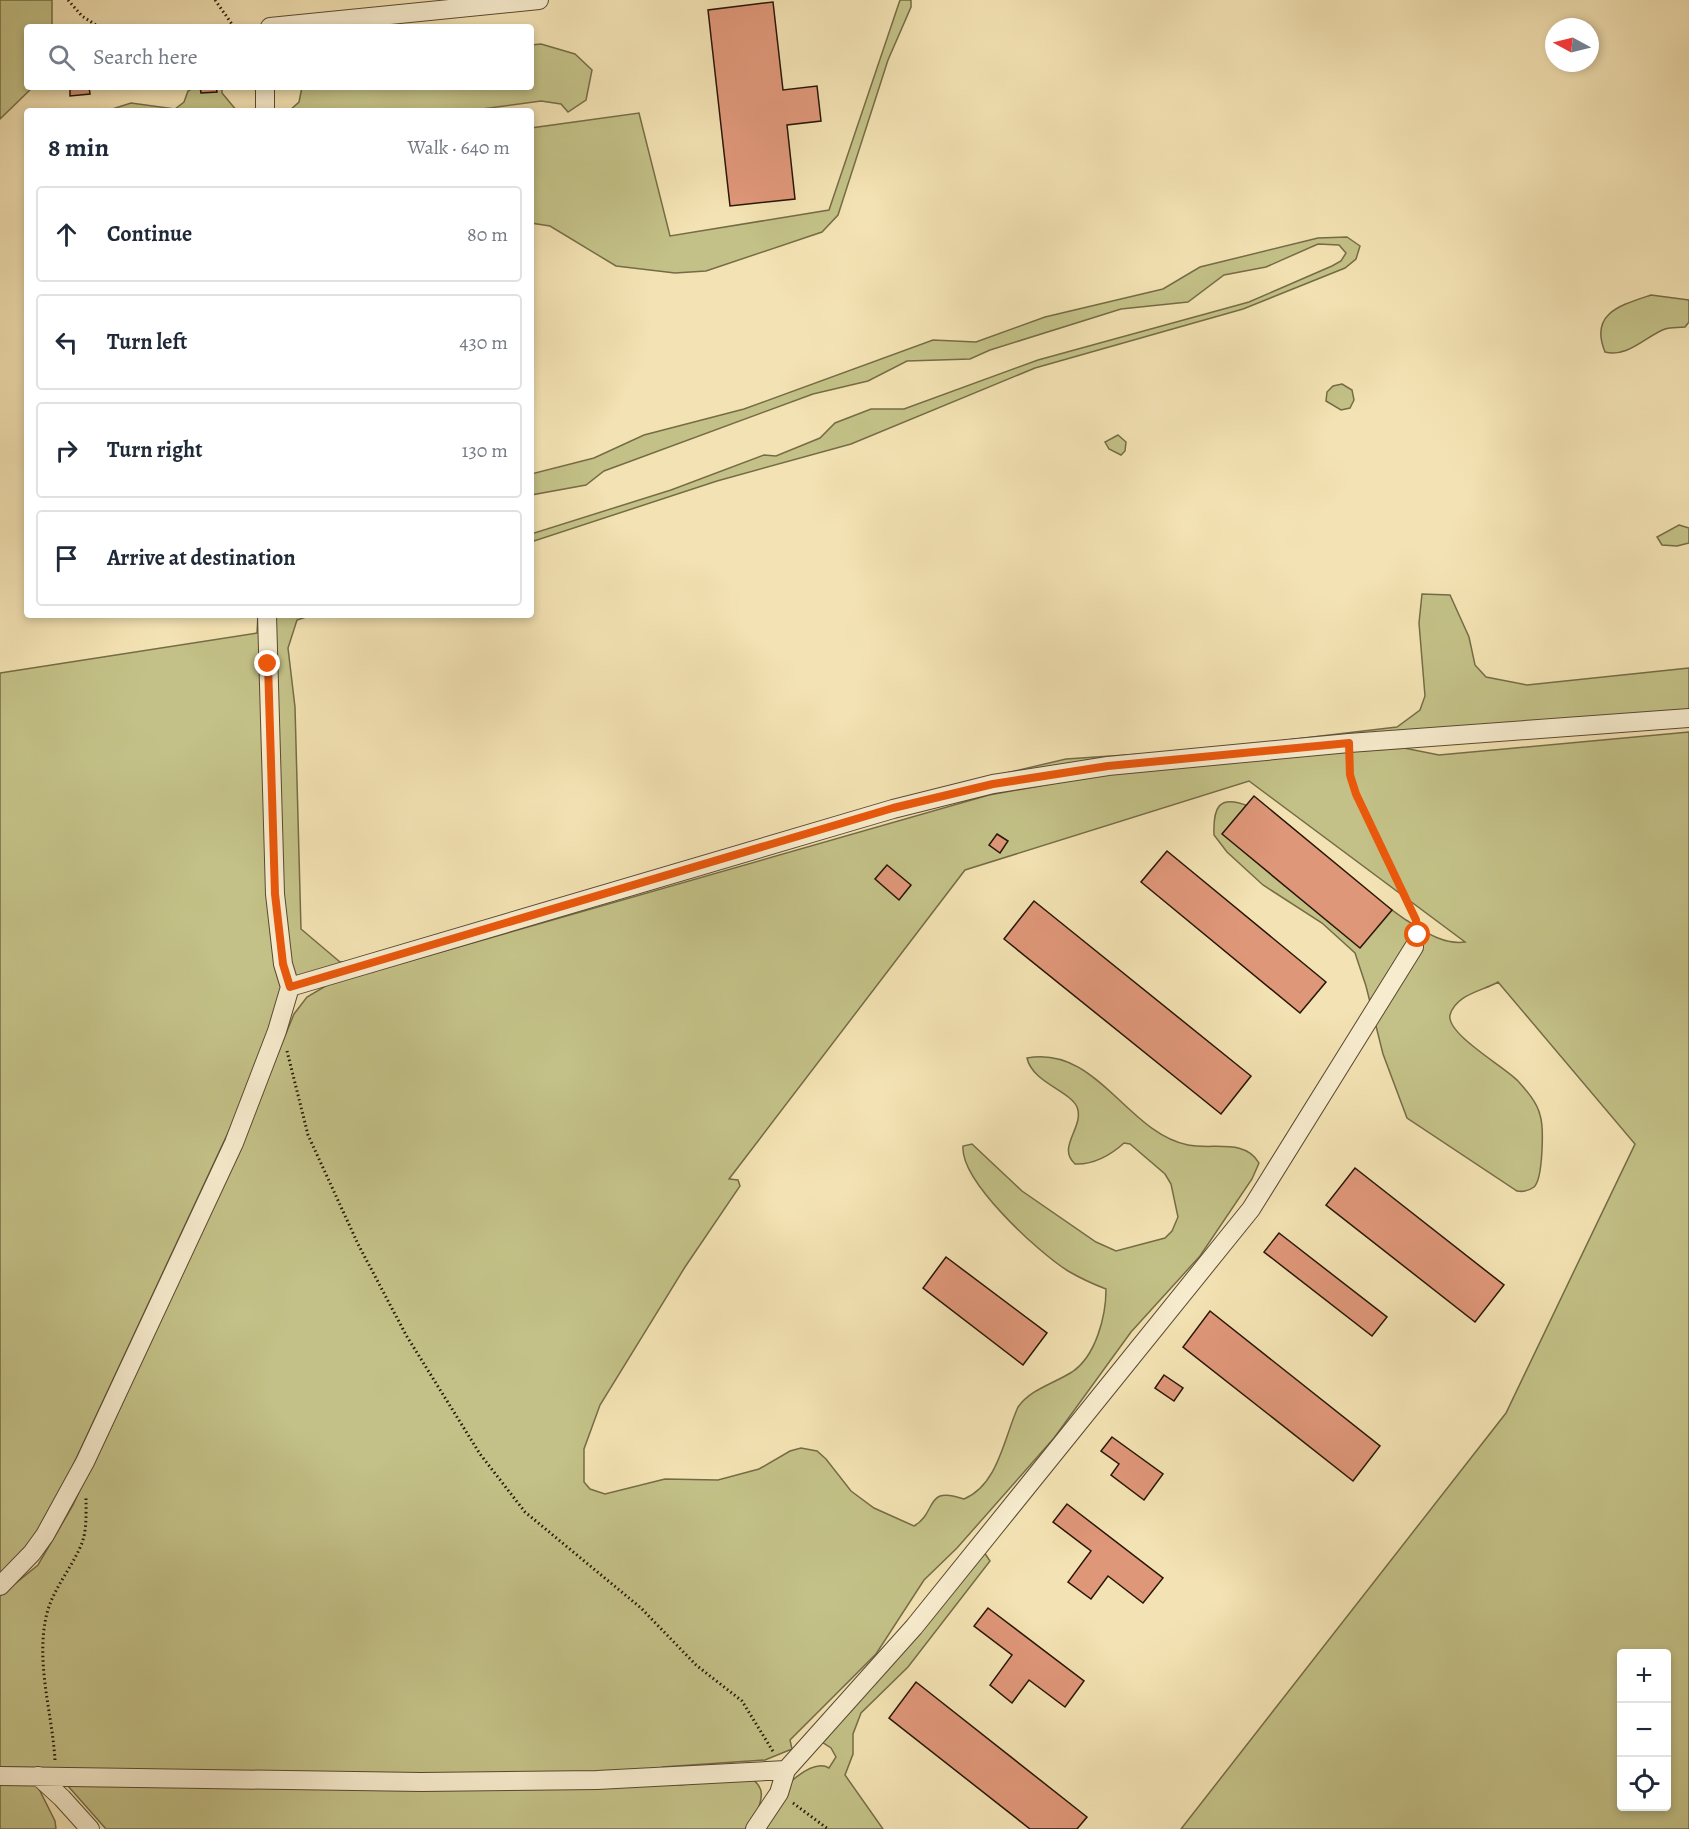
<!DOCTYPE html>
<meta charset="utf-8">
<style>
body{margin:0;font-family:Alegreya,serif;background:#f2f2f3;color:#1f2937}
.controls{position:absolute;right:18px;bottom:18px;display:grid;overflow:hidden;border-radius:6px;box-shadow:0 3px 9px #0003}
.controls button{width:54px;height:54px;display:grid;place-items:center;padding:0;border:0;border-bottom:2px solid #e0e1e3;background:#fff;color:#1f2937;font:30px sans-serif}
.compass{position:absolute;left:1545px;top:18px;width:54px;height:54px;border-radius:50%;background:#fff;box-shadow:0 3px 9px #0003;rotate:277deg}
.stop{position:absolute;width:18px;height:18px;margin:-14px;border:4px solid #ea580c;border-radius:50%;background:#fff}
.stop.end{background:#ea580c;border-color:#fff;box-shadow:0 2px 6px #0008}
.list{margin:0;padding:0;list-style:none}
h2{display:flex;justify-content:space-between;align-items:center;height:78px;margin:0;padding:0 24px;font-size:26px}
h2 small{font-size:20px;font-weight:400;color:#747a83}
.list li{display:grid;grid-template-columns:39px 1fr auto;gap:18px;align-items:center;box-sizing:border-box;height:96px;margin:0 12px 12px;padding:0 12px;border:2px solid #e0e1e3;border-radius:6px}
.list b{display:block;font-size:22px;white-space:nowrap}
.list em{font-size:20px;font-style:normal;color:#747a83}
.icon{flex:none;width:33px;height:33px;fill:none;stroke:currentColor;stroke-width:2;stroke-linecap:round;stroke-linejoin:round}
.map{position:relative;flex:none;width:1689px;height:1829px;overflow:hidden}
.search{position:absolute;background:#fff;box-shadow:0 3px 9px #0003;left:24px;top:24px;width:510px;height:66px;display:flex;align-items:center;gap:15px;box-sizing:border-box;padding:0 21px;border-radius:6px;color:#747a83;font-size:22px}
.panel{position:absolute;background:#fff;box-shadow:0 3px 9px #0003;left:24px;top:108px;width:510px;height:510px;border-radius:6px}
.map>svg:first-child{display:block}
.green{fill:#c3c187;stroke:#756c46;stroke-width:1.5;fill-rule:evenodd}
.building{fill:#df9779;stroke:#271606;stroke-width:1.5}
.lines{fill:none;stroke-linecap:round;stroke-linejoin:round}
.minor-casing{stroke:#5a4931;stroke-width:20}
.path{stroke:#271606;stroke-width:3;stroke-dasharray:1.5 3;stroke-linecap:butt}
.minor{stroke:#f7ecce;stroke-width:18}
.route{stroke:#ea580c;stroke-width:8}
</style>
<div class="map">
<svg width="1689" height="1829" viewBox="0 0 1689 1829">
<rect width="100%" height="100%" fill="#f3e2b3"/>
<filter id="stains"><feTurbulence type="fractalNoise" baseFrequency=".00333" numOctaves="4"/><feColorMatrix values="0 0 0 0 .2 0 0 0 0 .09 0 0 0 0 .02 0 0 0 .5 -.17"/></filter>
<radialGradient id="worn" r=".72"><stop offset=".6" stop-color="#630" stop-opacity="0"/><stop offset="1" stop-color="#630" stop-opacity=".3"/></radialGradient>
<path class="green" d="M0 0H52V27H27V87H33L0 119Z
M900 0H911V7L888 60 838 215 822 232 706 271 675 273 616 266 550 226 531 223V128L639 113 670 236 829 210Z
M541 44 575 54 592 70 586 100 568 112 561 104 541 101 467 111H289L299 102 302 87H531V45Z
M195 87H222V93L237 111H106L131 103 175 109 184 102 188 91Z
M1347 237 1360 246 1356 259 1345 268 1243 309 1035 368 851 444 717 481 531 542V534L671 490 764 455 776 456 820 438 835 423 871 409H904L1038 360 1249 302 1332 266 1341 261 1346 253 1339 245 1318 244 1266 267 1224 275 1188 302 1121 309 990 350 970 359 907 361 868 381 813 394 604 471 586 485 531 495V474L594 458 644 435 744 409 933 340 976 342 1045 317 1163 289 1200 267 1318 238Z
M1651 295 1689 300V322L1685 327C1679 328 1671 327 1665 329 1646 336 1628 358 1605 352 1589 313 1621 305 1651 295Z
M1342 384 1352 390 1354 400 1350 408 1341 410 1326 401 1327 392 1333 386Z
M1118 435 1126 442 1125 451 1121 455 1109 449 1105 442Z
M1679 525 1689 528V543L1677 546 1662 545 1657 537Z
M1422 594 1450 595 1469 637 1475 665 1486 677 1527 685 1689 668V721L1051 769 295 989 68 1476 29 1547 0 1576V673L257 633 258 615H312L297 620 288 648 295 707 301 929 340 962 368 960 989 777 1066 759 1201 750 1397 727 1420 710 1425 696 1419 623Z
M1689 732V1829H1181L1506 1413 1635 1144 1498 982C1483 991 1456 994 1450 1015 1446 1034 1505 1067 1518 1081 1526 1090 1537 1102 1540 1115 1544 1127 1543 1179 1534 1187 1529 1191 1523 1192 1517 1191L1407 1118 1383 1054 1366 986 1355 953 1322 923 1263 885 1227 852 1214 835C1213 808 1218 794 1248 806L1406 920C1424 931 1443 945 1465 942L1249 781 965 870 729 1179 738 1180 740 1186 685 1267 600 1405 584 1449V1482L590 1489 605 1494 665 1479 718 1480 759 1469 790 1451 801 1448 817 1451 826 1459 851 1491 874 1508 914 1526C938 1512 924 1485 964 1499 998 1485 1004 1438 1018 1407 1031 1389 1053 1384 1072 1372 1096 1356 1106 1316 1106 1289 1093 1284 1080 1278 1068 1271 1039 1253 960 1181 963 1146L972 1144 1022 1191 1096 1242 1116 1251 1165 1238 1172 1231 1178 1217 1171 1184 1165 1174 1130 1144 1124 1143C1111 1155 1093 1165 1075 1164 1056 1147 1085 1127 1077 1107 1070 1091 1032 1082 1027 1058 1097 1045 1127 1133 1188 1145 1212 1150 1245 1138 1259 1163L1252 1179 1200 1256 1131 1332 1054 1438 957 1548 924 1580 876 1654 790 1740 792 1749 765 1760 663 1767 665 1782 680 1785 749 1777C767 1787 762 1800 755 1817 770 1803 808 1755 829 1768L836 1757 831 1748 822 1742 984 1552 990 1561 908 1667 861 1713 853 1734V1754L845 1775 883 1829H106L68 1786 139 1770 0 1767V1596L38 1565 73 1505 233 1163 294 1014 307 997 329 984 989 795 1123 771 1288 756 1404 748 1439 755ZM1622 1654H1666V1806H1622Z
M0 1783H36L55 1821 56 1829H0Z"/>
<path class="building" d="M773 2 783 90 817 86 821 121 787 125 795 199 730 206 708 10Z
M70 87H89L90 94 70 96Z
M200 87H216L217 92 201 93Z
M1254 796 1392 910 1360 948 1222 834Z
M997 834 1008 841 1000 853 989 845Z
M1167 851 1326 982 1300 1013 1141 882Z
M887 865 911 885 899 900 875 879Z
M1034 901 1251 1076 1221 1114 1004 939Z
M1355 1168 1504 1285 1475 1322 1326 1205Z
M1279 1233 1387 1317 1372 1336 1264 1252Z
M946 1257 1047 1333 1023 1365 923 1288Z
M1210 1311 1380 1446 1353 1481 1183 1347Z
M1164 1375 1183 1388 1174 1401 1155 1388Z
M1112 1437 1163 1474 1144 1500 1111 1475 1119 1464 1101 1451Z
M1067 1504 1163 1578 1143 1603 1108 1576 1091 1599 1068 1582 1091 1551 1053 1522Z
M988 1608 1084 1681 1065 1707 1029 1680 1012 1703 990 1685 1012 1655 974 1626Z
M916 1682 1087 1817 1077 1829H1030L889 1718Z"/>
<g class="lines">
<g class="minor-casing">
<path id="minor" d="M270 27 539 0
M265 87V111
M290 987 893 809 993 784 1108 766 1349 743 1689 718
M0 1586 32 1553 45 1535 85 1462 234 1143 277 1031 290 987 283 964 275 894 267 615
M0 1776 421 1782 597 1780 786 1770 914 1627 1251 1209 1414 947
M38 1776 62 1798 90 1829
M755 1829 779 1793 786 1770"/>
</g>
<path class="path" d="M68 0 82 16 99 27
M215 0 234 27
M1350 760V775L1356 794 1416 920 1417 931
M287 1051 308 1135 358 1244 406 1335 480 1454 525 1512 641 1608 696 1665 742 1701 774 1753
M55 1760C52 1712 35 1661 47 1613 54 1587 72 1568 82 1543 87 1529 86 1513 86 1498
M793 1803 828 1829"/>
<use href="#minor" class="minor"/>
</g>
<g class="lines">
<path class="route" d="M268 664 275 894 283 964 290 987 893 808 993 784 1108 766 1349 743 1350 775 1356 794 1416 920 1418 935"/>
</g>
<rect width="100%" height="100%" filter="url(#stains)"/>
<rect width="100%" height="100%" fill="url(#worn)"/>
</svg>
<div class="controls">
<button>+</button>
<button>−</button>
<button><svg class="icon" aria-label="locate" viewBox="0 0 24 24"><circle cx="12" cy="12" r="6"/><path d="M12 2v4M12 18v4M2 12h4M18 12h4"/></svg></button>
</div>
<svg class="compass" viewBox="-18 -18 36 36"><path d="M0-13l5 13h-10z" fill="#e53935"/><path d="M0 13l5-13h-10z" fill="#747a83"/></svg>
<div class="stop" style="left:1418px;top:935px"></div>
<div class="stop end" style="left:268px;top:664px"></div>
<div class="search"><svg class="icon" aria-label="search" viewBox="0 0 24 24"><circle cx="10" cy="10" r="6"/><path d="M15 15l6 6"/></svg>Search here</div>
<section class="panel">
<h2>8 min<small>Walk · 640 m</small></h2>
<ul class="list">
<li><svg class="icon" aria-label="ahead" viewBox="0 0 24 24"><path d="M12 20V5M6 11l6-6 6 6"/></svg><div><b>Continue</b></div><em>80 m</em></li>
<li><svg class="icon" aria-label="left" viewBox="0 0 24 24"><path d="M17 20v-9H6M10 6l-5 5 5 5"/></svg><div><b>Turn left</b></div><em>430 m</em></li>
<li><svg class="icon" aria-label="right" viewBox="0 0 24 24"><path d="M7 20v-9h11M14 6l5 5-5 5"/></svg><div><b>Turn right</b></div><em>130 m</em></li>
<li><svg class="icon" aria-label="arrive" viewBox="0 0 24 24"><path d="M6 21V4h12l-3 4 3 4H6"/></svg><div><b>Arrive at destination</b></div></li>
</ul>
</section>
</div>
